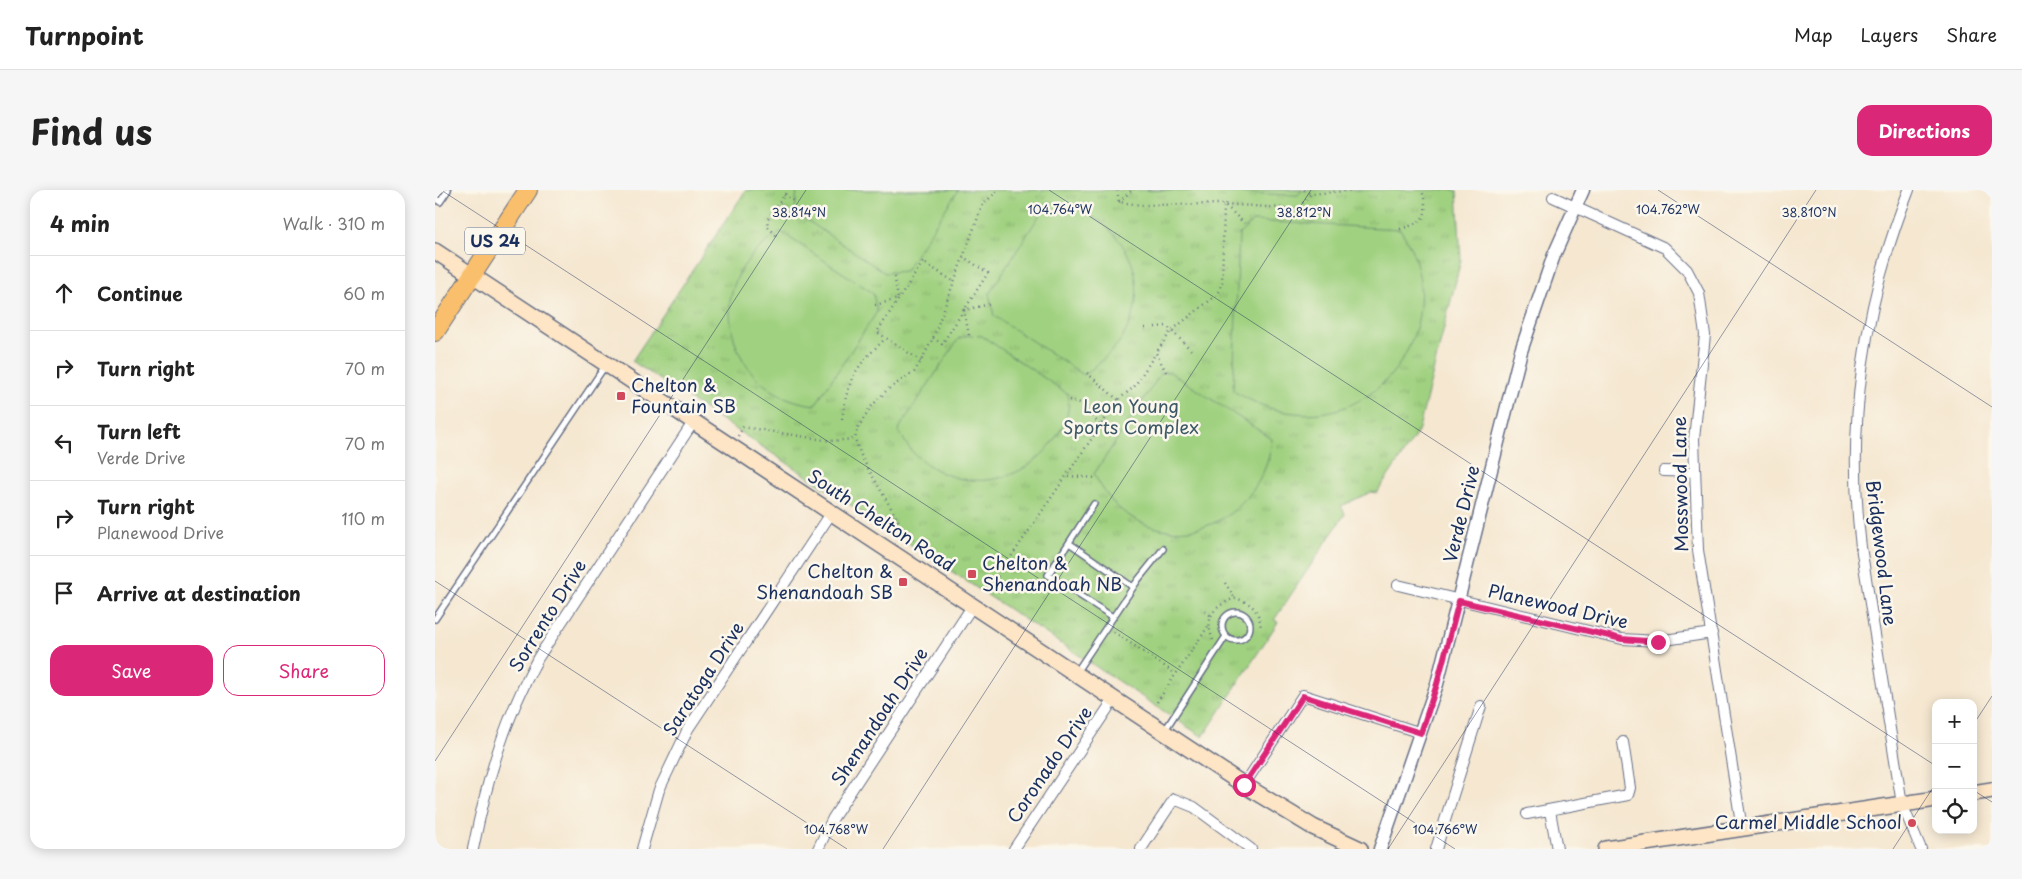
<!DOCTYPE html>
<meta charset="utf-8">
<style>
body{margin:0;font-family:"Playpen Sans",sans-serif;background:#f6f6f6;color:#222}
.controls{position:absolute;right:15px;bottom:15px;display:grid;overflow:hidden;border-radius:10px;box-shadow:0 2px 12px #0003}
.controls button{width:45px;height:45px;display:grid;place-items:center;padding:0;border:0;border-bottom:1px solid #e0e0e0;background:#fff;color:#222;font:25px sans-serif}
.stop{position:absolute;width:15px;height:15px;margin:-11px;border:4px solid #db2777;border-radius:50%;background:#fff}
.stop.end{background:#db2777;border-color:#fff;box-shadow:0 1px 5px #0008}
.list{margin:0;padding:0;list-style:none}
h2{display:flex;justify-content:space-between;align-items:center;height:65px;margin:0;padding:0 20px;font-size:21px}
h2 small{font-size:16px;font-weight:400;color:#767676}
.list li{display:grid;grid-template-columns:32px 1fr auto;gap:15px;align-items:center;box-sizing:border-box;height:75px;padding:0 20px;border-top:1px solid #e0e0e0}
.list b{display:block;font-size:19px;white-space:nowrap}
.list p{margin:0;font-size:16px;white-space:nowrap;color:#767676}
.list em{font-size:16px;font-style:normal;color:#767676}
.actions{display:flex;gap:10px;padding:15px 20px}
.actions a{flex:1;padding:11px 0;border:1px solid #db2777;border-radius:15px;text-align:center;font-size:18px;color:#db2777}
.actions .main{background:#db2777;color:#fff}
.icon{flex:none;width:28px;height:28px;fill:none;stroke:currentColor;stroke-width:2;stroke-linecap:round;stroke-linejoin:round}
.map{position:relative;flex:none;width:1557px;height:659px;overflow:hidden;border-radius:15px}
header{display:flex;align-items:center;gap:30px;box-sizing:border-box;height:70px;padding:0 25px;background:#fff;border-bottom:1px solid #e0e0e0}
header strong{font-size:24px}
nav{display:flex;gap:28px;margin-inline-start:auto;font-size:18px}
.intro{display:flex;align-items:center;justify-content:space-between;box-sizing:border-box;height:120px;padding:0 30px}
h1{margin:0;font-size:35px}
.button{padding:12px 22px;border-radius:15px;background:#db2777;color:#fff;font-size:18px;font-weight:700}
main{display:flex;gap:30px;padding:0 30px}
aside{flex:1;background:#fff;border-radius:15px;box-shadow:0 2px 12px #0003}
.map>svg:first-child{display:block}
.park{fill:url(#park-tufts);stroke:#5e806f}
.pitch{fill:#a0d180;stroke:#5e806f}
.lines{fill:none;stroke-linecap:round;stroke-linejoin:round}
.service-casing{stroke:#676f86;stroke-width:8}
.minor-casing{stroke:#676f86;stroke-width:12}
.tertiary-casing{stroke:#676f86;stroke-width:15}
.secondary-casing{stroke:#676f86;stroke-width:18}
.trunk-casing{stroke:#676f86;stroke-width:20}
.path{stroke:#676f86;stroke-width:2.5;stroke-dasharray:1 4;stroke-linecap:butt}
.service{stroke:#fff;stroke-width:5}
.minor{stroke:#fff;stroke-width:10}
.tertiary{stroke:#fff;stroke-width:12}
.secondary{stroke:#fde5c5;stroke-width:15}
.trunk{stroke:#f9bf6d;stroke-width:18}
.route{stroke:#db2777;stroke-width:6}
.ticks{fill:none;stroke:#1b2f5e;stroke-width:1;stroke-opacity:0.45}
.poi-dot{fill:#d1495b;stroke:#fbf7ec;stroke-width:2}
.labels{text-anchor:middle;stroke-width:5;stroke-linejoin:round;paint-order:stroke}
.shield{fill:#fbf7ec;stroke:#5e6b89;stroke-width:1}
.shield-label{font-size:16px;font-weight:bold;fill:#1b2f5e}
.poi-label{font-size:18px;fill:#1b2f5e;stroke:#fbf7ec;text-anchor:start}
.park-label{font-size:18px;fill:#3c5866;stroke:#fbf7ec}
.street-label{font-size:18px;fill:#1b2f5e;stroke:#fbf7ec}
.ticks-label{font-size:12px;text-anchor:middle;fill:#1b2f5e;stroke:#fbf7ec;stroke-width:5;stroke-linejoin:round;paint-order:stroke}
</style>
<header>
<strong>Turnpoint</strong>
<nav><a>Map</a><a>Layers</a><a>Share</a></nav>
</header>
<div class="intro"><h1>Find us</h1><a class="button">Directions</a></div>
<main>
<aside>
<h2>4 min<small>Walk · 310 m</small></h2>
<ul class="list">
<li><svg class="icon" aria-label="ahead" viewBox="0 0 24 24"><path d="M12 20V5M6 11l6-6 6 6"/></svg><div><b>Continue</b></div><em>60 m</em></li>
<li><svg class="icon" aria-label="right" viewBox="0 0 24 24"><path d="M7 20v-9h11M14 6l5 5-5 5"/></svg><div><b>Turn right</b></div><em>70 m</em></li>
<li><svg class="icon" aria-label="left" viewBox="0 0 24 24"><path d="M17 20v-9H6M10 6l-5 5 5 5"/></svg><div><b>Turn left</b><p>Verde Drive</p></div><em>70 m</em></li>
<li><svg class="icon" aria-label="right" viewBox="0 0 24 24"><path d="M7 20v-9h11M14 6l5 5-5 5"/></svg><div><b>Turn right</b><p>Planewood Drive</p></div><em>110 m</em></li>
<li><svg class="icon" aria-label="arrive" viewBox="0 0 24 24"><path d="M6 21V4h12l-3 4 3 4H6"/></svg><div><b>Arrive at destination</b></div></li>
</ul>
<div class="actions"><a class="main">Save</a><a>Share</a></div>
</aside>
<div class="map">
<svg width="1557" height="659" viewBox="0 0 1557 659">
<defs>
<pattern id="park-tufts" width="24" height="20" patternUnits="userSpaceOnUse" patternTransform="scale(1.25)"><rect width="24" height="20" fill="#a0d180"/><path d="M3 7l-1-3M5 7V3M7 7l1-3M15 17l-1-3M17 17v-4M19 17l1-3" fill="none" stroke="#89b471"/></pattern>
</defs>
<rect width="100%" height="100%" fill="#fbf7ec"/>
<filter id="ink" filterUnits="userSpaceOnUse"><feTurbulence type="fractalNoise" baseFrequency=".02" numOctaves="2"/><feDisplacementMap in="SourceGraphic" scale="10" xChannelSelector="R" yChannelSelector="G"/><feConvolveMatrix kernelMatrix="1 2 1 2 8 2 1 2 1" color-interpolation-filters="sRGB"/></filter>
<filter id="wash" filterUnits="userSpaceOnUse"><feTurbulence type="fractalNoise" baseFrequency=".0096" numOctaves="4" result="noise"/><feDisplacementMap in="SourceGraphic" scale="20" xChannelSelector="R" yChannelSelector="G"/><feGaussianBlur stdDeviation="1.12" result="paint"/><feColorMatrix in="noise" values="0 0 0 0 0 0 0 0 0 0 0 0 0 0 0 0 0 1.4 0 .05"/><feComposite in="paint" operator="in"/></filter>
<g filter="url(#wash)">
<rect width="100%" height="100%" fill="#f5e7d0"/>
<path class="park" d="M311 0H1022L1026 70 983 242 942 303 936 302 906 316 910 324 839 430 843 432 768 547 197 171Z"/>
<path class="pitch" d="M362 0H523L470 81 450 83 360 22Z
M712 0H867L863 5Z
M613 12C669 16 717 70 697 127 688 154 670 169 649 185L559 126 554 104Z
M818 31 965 39C1020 119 958 234 859 223 836 221 818 212 798 201L804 44Z
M346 42 438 103 442 122 380 215C335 210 302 179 296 134 295 126 294 115 296 107 301 78 322 57 346 42Z
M534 145 547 146 633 204C636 224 628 238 616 254 584 296 525 303 484 268 475 261 469 250 463 240L524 148Z
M731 182H735L837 249C830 319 757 367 693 325 677 315 668 300 659 284L726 183Z"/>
</g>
<g filter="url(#ink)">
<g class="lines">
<g class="service-casing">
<path id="service" d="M0 8 5 12 13 0
M659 314 613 385 678 427
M634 353 698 397
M787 436a14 14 0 1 1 28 0a14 14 0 1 1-28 0Z
M0 429 170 176
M642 481 703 390 728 359
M730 540 791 446"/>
</g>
<g class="minor-casing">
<path id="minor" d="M1474 0C1429 113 1411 235 1426 357L1467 614 1486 659
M1118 7 1230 58 1252 80 1264 103 1270 145 1259 249 1263 360 1307 639
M1229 281 1259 282
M963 395 1187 449 1223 451 1277 443
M809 595 868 505 986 543
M1115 621 1122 659
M1092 624 1193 605 1195 598 1188 552
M38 659C52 589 69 531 103 468L259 231
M207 659 224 600 253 539 397 322
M383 659 398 628 538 415
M579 659 679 509
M706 659 739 609 759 617 816 659
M1001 659 1046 516"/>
</g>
<g class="tertiary-casing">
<path id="tertiary" d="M945 659 1002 494 1086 161 1119 65 1148 0"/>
</g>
<g class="secondary-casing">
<path id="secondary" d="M0 61 809 595 878 637 925 659
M1538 603 1557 600
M1171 659 1501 609"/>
</g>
<g class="trunk-casing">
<path id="trunk" d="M0 142 93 0"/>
</g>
<path class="path" d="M682 0 684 12 706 15 789 14 812 36
M869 0 876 4
M349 5 361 12
M684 12 697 0
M965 39C991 32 994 26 987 0
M341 45 333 37 332 30 353 0
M440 115 463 109 459 83
M710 138 732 136 758 162
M534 145 529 120 556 114
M498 148 507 154 553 83 527 66
M486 171 442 142 488 72 518 91
M731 182 721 163 736 141 783 104 787 93 789 14 862 19 876 4 920 0
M652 183 683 210
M634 210 646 213 666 236
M407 229C413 187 421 176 451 148
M303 246 308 237 396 251 420 249
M633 286 662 288
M479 350 471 344 427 268 420 249 422 239 435 218 452 200 479 182 486 171 498 148 548 14 564 0
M790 393 800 408
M554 399 683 210 699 197 721 163
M770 422 776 426
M679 442 741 484
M778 450C768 426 780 416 800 408 817 413 824 420 826 438
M722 512 774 435"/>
<use href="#service" class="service"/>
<use href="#minor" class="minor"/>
<use href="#tertiary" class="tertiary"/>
<use href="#secondary" class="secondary"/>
<use href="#trunk" class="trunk"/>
</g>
</g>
<g class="lines" filter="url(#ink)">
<path class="route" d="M809 595 868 506 986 543 1002 494 1024 411 1187 449 1223 452"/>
</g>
<path class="ticks" d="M6 0 1020 659M614 0 1501 576M1223 0 1557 217M0 391 412 659M1538 535 1557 506M0 571 371 0M1538 600 1557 612M448 659 876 0M953 659 1381 0M1458 659 1501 593"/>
<g class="poi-dot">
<rect x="181" y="201" width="10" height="10" rx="2.5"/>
<rect x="532" y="379" width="10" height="10" rx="2.5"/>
<rect x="463" y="387" width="10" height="10" rx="2.5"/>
<circle cx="1477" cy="633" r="5"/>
</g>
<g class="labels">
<rect class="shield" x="30" y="37.5" width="60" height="27" rx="4"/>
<g class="shield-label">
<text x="60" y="57">US 24</text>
</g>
<g class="poi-label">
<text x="196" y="202">Chelton &amp;<tspan x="196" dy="21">Fountain SB</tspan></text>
<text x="547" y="380">Chelton &amp;<tspan x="547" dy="21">Shenandoah NB</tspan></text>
<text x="458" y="388" text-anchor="end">Chelton &amp;<tspan x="458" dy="21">Shenandoah SB</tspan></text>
<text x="1467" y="639" text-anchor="end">Carmel Middle School</text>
</g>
<g class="park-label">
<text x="696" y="223">Leon Young<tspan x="696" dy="21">Sports Complex</tspan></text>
</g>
<g class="street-label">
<text transform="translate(1246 294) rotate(-91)" y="6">Mosswood Lane</text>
<text transform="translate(1027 324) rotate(-76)" y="6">Verde Drive</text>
<text transform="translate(446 331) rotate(33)" y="6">South Chelton Road</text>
<text transform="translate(1446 363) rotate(83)" y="6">Bridgewood Lane</text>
<text transform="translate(1123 417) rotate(13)" y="6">Planewood Drive</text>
<text transform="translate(113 426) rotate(-58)" y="6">Sorrento Drive</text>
<text transform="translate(269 489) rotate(-57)" y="6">Saratoga Drive</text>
<text transform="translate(445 527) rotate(-57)" y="6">Shenandoah Drive</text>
<text transform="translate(615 575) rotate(-56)" y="6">Coronado Drive</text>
</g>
</g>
<g class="ticks-label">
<text x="625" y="24">104.764°W</text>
<text x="1233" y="24">104.762°W</text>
<text x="364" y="27">38.814°N</text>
<text x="869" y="27">38.812°N</text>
<text x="1374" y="27">38.810°N</text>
<text x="401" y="644">104.768°W</text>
<text x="1010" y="644">104.766°W</text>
</g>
</svg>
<div class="controls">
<button>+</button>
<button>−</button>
<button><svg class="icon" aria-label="locate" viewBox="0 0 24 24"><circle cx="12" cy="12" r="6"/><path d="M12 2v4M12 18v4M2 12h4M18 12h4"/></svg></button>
</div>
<div class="stop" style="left:809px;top:595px"></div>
<div class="stop end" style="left:1223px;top:452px"></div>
</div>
</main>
